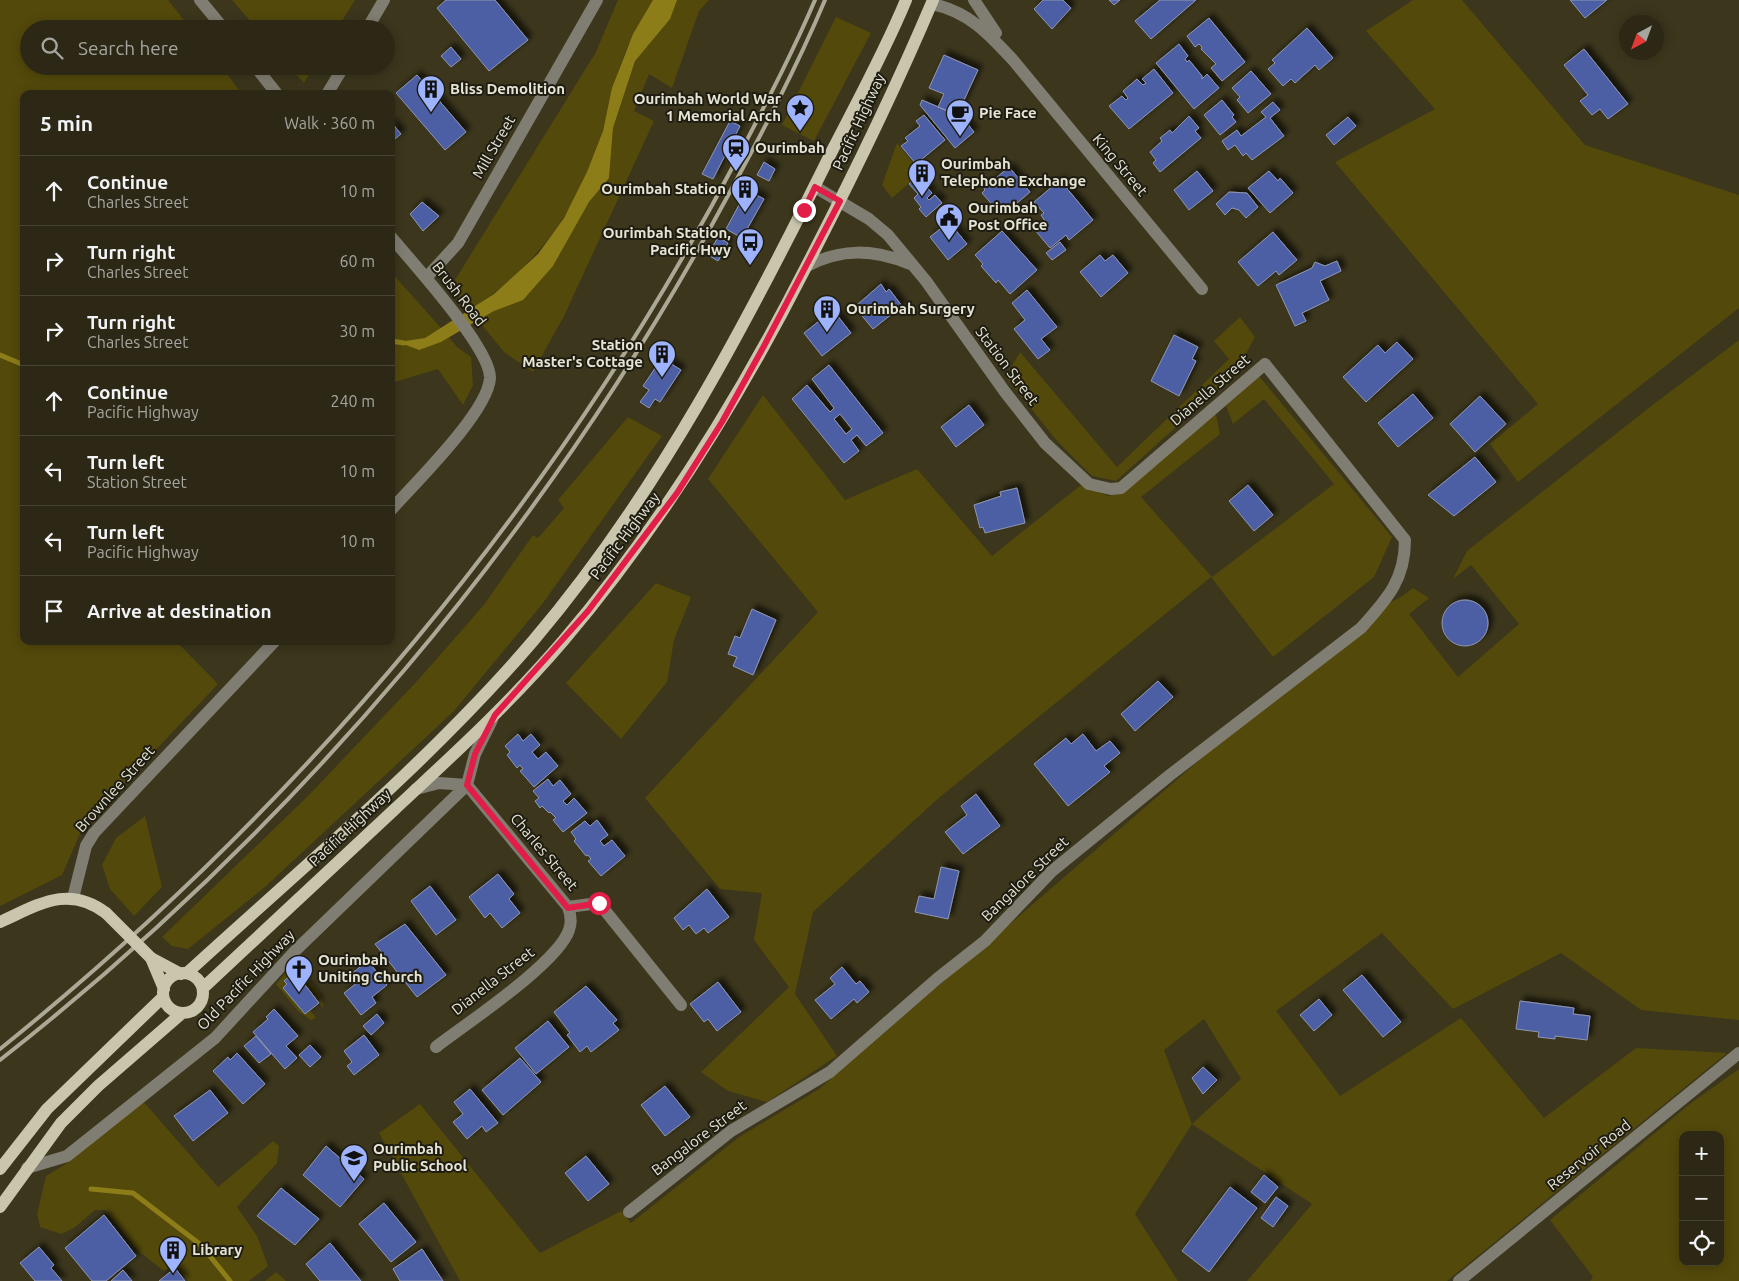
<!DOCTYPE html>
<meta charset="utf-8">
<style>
body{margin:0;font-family:Ubuntu,sans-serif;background:#34301e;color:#f1f3f6}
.controls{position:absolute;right:15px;bottom:15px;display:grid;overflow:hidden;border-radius:10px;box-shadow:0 2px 12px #0003}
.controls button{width:45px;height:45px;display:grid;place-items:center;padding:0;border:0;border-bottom:1px solid #484434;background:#2c2815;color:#f1f3f6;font:25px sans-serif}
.compass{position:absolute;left:1619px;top:15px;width:45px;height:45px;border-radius:50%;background:#2c2815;box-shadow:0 2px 12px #0003;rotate:221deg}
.stop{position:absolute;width:15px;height:15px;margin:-11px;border:4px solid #e11d48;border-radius:50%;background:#fff}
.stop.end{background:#e11d48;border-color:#fff;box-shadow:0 1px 5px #0008}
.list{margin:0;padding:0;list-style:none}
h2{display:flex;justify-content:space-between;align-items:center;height:65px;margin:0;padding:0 20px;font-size:21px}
h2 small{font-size:16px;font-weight:400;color:#a6a6a0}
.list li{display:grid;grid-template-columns:32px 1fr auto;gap:15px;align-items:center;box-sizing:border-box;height:70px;padding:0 20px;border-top:1px solid #484434}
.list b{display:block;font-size:19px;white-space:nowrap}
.list p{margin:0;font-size:16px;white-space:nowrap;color:#a6a6a0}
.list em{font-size:16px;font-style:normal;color:#a6a6a0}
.icon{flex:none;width:28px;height:28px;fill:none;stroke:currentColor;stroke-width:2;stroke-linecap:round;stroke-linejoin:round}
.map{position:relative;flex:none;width:1739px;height:1281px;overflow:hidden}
.search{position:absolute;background:#2c2815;box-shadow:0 2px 12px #0003;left:20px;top:20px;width:375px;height:55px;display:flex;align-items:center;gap:12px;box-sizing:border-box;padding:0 18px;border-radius:28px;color:#a6a6a0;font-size:19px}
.panel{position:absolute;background:#2c2815;box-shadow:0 2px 12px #0003;left:20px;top:90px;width:375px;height:555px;border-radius:10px}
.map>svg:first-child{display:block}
.green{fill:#53490b;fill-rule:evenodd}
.water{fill:#8c7d19}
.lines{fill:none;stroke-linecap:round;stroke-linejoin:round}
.stream{stroke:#8c7d19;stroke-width:5}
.building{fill:#4d5ea4;stroke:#8f97b2;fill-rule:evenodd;filter:url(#shadow)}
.minor{stroke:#807e72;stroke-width:12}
.major{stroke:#cac6ad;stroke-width:12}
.rail{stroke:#aba895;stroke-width:4}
.major-bridge{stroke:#cac6ad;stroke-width:12}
.route{stroke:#e11d48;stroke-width:6}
.labels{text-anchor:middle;stroke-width:4;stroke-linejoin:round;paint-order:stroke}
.poi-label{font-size:15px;font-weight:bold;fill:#e6e4d4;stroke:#1f1d12;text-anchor:start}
.street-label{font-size:15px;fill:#e6e4d4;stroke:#1f1d12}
</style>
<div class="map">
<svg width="1739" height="1281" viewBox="0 0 1739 1281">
<defs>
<filter id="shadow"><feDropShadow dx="4.5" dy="-4.5" stdDeviation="2.5" flood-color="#0009"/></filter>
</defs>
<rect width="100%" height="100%" fill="#3b361c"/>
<path class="green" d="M0 0H168L191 29H29V66H221L242 94H24V641H176L218 684 83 827 62 875 0 906Z
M232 0H355L337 29H257Z
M618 0H709L699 11 672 88 649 74 634 111 654 121 564 316 533 372 504 352 478 320 494 311 553 266 589 202 609 178 613 128 635 61 633 36C617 65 612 98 603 130 583 204 535 269 471 309L459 297 455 280 596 52Z
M1413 0H1462L1585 145 1739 195V308L1518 482 1490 444 1538 404 1335 162 1435 109 1366 31Z
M836 17 871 33 814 141 782 125Z
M289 66H314L304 83Z
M897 143 921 173 892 198 882 185Z
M391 272 441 328 425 338 399 342H441L449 337 457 347 471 357 473 385 463 405 438 369 391 383Z
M1240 317 1255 337 1235 374 1116 481 1092 476 1057 441 1006 377 1020 352 1117 467 1229 359 1214 341Z
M1739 340V1020L1641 1010 1561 953 1453 1009 1382 933 1276 1011 1340 1096 1461 1018 1544 1118 1636 1048 1727 1053 1447 1281H1247L1312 1204 1192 1124 1135 1214 1178 1281H460L379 1133 420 1104 540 1253 621 1211 631 1223 739 1137 819 1089 1372 611 1401 597 1413 588 1429 598 1409 614 1458 677 1519 624 1471 565 1453 579 1467 551 1655 403ZM1204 1019 1241 1079 1192 1124 1164 1050Z
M1259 376 1392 537 1374 577 1273 657 1211 577 940 797 813 912 795 994 837 1056 767 1102 728 1091 701 1072 789 987 754 940 762 893 720 889 645 798 818 612 708 479 763 395 845 500 917 469 992 556 1081 485 1109 496 1125 491 1216 414 1220 434 1141 497 1212 577 1334 484 1264 399 1233 424 1226 406Z
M628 417 662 436 543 603 454 711 265 887 188 949 172 946 162 937 309 795 419 679 483 606 533 535 538 538 564 508 558 500Z
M656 583 691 597 674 640 667 682 621 739 566 683Z
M145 816 162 887 134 916 110 889 102 865 116 838Z
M291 967C303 974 325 992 323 1008L298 977 294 979 290 976 284 981 287 984 284 988 305 1014 310 1010 316 1018 311 1020 298 1011 276 984Z
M1739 1069V1281H1590L1593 1277 1550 1220 1691 1103ZM1683 1135H1720V1262H1683Z
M142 1100 218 1187 273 1141 279 1146 277 1163 237 1207 257 1236 268 1266 249 1281H188L175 1264 164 1271 138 1251 105 1210H95L74 1228 61 1234 40 1227 37 1214 46 1176 72 1160Z
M276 1272 286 1281H265Z"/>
<path class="water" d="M653 0H677L670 19 635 61 613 128 609 178 589 202 553 266 523 300 494 311 441 342 419 350 398 342 425 338 494 294 538 254 564 218 587 172 603 131 612 88 633 34Z"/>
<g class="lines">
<path class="stream" d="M391 341 404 343
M0 355 24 365
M91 1189 133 1193 201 1245 230 1281"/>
</g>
<path class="building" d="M446 0H495L528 40 489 71 437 8Z
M1043 0H1063L1071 8 1052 29 1034 9Z
M1109 0H1120L1114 5Z
M1160 0H1196L1151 39 1135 21Z
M1570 0H1607L1585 18Z
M1209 18 1245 62 1222 81 1211 68 1216 64 1201 49 1202 47 1199 44 1195 47 1187 36Z
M1307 28 1333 58 1319 70 1315 65 1295 83 1291 79 1283 86 1268 69 1275 63 1272 60Z
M1179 44 1188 56 1185 59 1187 62 1189 60 1202 76V79L1207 74 1219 88 1194 109 1156 63Z
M451 47 461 59 451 67 441 56Z
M1584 49 1628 104 1608 119 1600 109 1592 115 1580 101 1588 95 1564 65Z
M944 55 978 70 957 115 938 107 944 94 929 88Z
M1154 69 1173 93 1129 129 1109 106 1122 96 1126 100 1128 98 1123 91 1137 79 1143 85 1146 83 1142 79Z
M1251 71 1271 94 1248 113 1237 100 1240 97 1232 88Z
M417 75 466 132 445 150 396 93Z
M922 100 962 117 974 132 955 148 920 105Z
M1222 100 1234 115 1232 117 1236 122 1220 135 1204 115Z
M1273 102 1280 110 1270 118 1284 136 1252 160 1246 153 1243 156 1235 145 1228 150 1222 141 1237 130 1241 136 1266 117 1261 112Z
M924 115 945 140 916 164 901 146 908 141 905 138 920 126 916 121Z
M1189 116 1199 128 1195 131 1201 138 1160 172 1153 163 1156 160 1150 152 1162 141 1160 138 1170 130 1172 133Z
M1348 117 1356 126 1334 145 1326 135Z
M730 121 740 126 713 179 702 174Z
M391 122 401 134 391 142Z
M764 162 775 169 769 181 757 175Z
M1009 167 1030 192 1009 210 1006 206 1002 209 999 206 996 209 982 193 985 190 984 188Z
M1197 171 1213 191 1189 210 1174 190Z
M1269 171 1278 181 1280 178 1293 193 1270 213 1248 188Z
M917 177 932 193 927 198 929 200 935 195 942 203 926 217 919 209 921 207 914 198 918 194 909 184Z
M1060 180 1093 220 1069 240 1066 235 1050 248 1035 230 1045 221 1041 215 1044 213 1034 202Z
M747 190 764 199 742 238 726 229Z
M1229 192 1247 193 1258 207 1246 218 1239 210 1232 208 1225 215 1216 204Z
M422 202 439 216 423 231 410 214Z
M949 222 967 244 948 260 930 237Z
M1002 231 1037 270 1010 294 998 280 996 283 981 266 983 264 975 255Z
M1273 232 1297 260 1279 275 1276 271 1258 286 1238 262Z
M718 237 728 243 718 261 708 255Z
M1060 242 1066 250 1052 260 1046 253Z
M1100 255 1105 261 1113 255 1128 273 1101 297 1080 272Z
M1337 261 1341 271 1320 281 1329 300 1302 313 1306 321 1295 326 1276 285 1312 268 1315 262 1325 266Z
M881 284 886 292 889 289 902 306 873 329 858 311 862 308 858 304Z
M1027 290 1057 327 1041 339 1050 350 1038 359 1014 329 1025 320 1012 303Z
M833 310 851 333 822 356 804 333Z
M1174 335 1198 347 1192 359 1196 361 1179 396 1151 381Z
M1397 342 1413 359 1366 402 1343 377 1378 345 1385 353Z
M662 358 681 370 660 402 655 399 649 408 640 402 649 390 643 386Z
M829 365 883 433 866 446 857 435 851 440 859 451 844 463 792 399 807 385 830 412 834 408 812 379ZM840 414 852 429 846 434 834 419Z
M1413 394 1433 418 1398 447 1378 423Z
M1480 396 1506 424 1475 452 1450 424Z
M969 405 984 425 956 447 941 427Z
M1475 457 1496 482 1454 516 1428 495Z
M1248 485 1273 515 1254 531 1229 501Z
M1017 488 1025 523 985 533 983 527 980 528 974 505 1001 496 1000 492Z
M1442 623a23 23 0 1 1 46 0a23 23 0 1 1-46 0Z
M752 609 776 620 753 675 733 666 737 657 728 654 735 636 740 638Z
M1158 681 1173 697 1135 731 1121 714Z
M518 734 523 741 531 734 540 745 532 752 538 759 546 752 558 766 534 787 520 771 523 769 520 765 517 768 507 755 510 752 505 746Z
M1083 734 1096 751 1110 741 1120 753 1104 766 1110 772 1068 806 1034 764 1066 738 1071 744Z
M548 779 553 786 560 780 571 794 563 801 567 805 574 798 587 813 563 832 553 820 556 818 550 812 549 813 542 806 540 808 535 801 539 798 533 791Z
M976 794 1000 826 963 854 945 832 967 815 961 806Z
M597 820 608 835 600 841 604 846 612 840 625 856 601 876 588 861 591 859 588 855 586 856 574 841 576 839 571 832 585 821 590 826Z
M941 867 959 871 948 919 915 912 919 896 934 899Z
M498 874 514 894 509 899 520 913 502 928 490 913 485 918 469 897Z
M430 886 456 920 436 935 411 901Z
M707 889 729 917 708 933 704 928 696 934 689 925 683 930 674 918Z
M405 924 446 975 417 997 375 944Z
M368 961 387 985 372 997 376 1003 361 1015 344 993 358 982 351 974Z
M842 967 856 984 860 981 869 992 857 1003 854 999 831 1019 815 1000 835 984 830 978Z
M291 975 294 979 298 976 319 1003 305 1014 283 988 287 984 284 981Z
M1362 975 1401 1022 1383 1037 1343 990Z
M718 982 741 1012 717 1031 708 1019 704 1022 690 1004Z
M586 986 617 1020 613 1023 619 1030 591 1052 587 1046 580 1052 567 1035 570 1033 554 1012Z
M1319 999 1332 1015 1314 1031 1300 1015Z
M1520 1001 1574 1008 1573 1014 1590 1016 1587 1040 1555 1036V1039L1538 1037 1539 1032 1516 1029Z
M274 1009 298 1036 286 1046 297 1058 285 1069 253 1032 268 1019 266 1017Z
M377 1014 384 1023 371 1035 363 1026Z
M548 1021 569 1047 536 1074 515 1048Z
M364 1035 379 1055 354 1075 347 1066 352 1062 344 1051Z
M256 1036 271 1054 259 1063 244 1046Z
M310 1045 321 1057 310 1067 299 1055Z
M237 1053 265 1084 243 1104 213 1071 228 1057 230 1060Z
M520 1058 541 1082 503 1115 482 1090Z
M1203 1067 1217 1080 1203 1094 1192 1078Z
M665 1086 690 1117 665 1136 641 1105Z
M470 1089 498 1123 486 1132 482 1126 467 1139 453 1122 463 1114 454 1102Z
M210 1090 228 1113 193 1141 174 1116Z
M326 1146 364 1179 340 1207 303 1175Z
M586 1156 609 1184 588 1201 565 1173Z
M1264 1175 1278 1187 1265 1203 1251 1192Z
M1230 1187 1257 1208 1209 1272 1182 1251Z
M281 1188 319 1219 295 1245 257 1216Z
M1276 1197 1288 1206 1273 1227 1261 1218Z
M384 1203 416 1242 391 1262 359 1224Z
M104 1215 136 1256 106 1281H92L65 1248Z
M330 1243 361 1281H320L306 1264Z
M39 1247 54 1265 51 1268 62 1281H35L20 1263Z
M422 1249 443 1281H400L393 1269Z
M175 1268 185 1281H159Z
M123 1270 132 1281H111Z"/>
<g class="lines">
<path class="minor" d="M200 0 224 29
M974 0 996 33
M932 4C968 11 989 34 1013 60L1202 289
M367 29 384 0
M255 66 277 94
M327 94 344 66
M391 237C413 263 491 349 490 378 488 412 415 483 391 510
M807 266C842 248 873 249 910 264
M426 278 458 243 597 0
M467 785 475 754 492 720
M416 789 439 783 467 785 568 907C571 915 572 922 569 930 558 963 467 1023 436 1047
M73 898 86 846 94 833 275 641
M568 907 599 903 681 1005
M27 1168 67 1156 215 1038 296 950 467 785
M629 1212 731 1131 830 1072 938 978 985 941 1052 871 1170 775 1361 628C1387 599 1405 580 1405 540L1265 364 1121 488 1111 489 1089 484 1045 443 1005 392 926 281 888 235 869 219 815 187
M1459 1281 1739 1053"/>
<path class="major" d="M0 922C38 905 68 884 106 913
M151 958 181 974
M151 958 164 989
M163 993a20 20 0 1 1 40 0a20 20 0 1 1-40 0Z
M187 973C304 866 430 761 533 641 658 494 748 321 833 149 858 100 885 51 906 0
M203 988C267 928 331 868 395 809 453 755 511 702 563 641 661 526 739 399 807 265 852 178 895 90 933 0
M0 1169 47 1109 163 997
M0 1207 61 1123 98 1086 181 1014"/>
<path class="rail" d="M0 1049C303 805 557 502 738 157 765 105 792 54 815 0
M0 1060C296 828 545 533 725 201 761 135 796 69 825 0"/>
<path class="major-bridge" d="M106 913 151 958"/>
</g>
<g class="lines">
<path class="route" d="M599 903 568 908 467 785 475 754 495 715 588 611 677 493 722 422 764 346 840 201 815 187 804 210"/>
</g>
<defs>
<g id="building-pin" transform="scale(1.4375)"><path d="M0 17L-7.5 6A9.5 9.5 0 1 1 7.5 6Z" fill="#9eb3fd" stroke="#1f1d12"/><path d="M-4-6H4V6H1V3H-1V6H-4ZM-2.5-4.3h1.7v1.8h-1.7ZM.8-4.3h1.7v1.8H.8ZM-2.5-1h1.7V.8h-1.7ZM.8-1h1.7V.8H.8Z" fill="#111"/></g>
<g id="sight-pin" transform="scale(1.4375)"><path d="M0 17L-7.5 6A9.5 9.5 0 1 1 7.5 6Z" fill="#9eb3fd" stroke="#1f1d12"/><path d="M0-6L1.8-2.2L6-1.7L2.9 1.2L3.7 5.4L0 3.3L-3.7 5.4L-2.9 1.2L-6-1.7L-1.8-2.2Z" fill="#111"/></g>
<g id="cafe-pin" transform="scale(1.4375)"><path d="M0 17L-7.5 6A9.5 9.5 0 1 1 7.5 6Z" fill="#9eb3fd" stroke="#1f1d12"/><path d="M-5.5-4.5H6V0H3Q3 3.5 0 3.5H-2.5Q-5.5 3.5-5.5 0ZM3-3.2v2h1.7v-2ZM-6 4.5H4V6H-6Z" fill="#111"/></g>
<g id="station-pin" transform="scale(1.4375)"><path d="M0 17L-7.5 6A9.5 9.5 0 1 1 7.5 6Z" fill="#9eb3fd" stroke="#1f1d12"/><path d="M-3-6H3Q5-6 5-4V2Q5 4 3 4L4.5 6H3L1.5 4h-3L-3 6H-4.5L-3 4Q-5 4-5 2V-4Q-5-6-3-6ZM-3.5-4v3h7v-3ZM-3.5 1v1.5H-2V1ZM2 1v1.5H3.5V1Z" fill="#111"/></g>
<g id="civic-pin" transform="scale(1.4375)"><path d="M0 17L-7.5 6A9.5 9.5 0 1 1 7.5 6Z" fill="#9eb3fd" stroke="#1f1d12"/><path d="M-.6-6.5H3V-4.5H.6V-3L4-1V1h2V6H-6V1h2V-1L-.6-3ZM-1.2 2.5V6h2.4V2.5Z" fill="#111"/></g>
<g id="bus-pin" transform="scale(1.4375)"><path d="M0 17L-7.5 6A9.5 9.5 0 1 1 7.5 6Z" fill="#9eb3fd" stroke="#1f1d12"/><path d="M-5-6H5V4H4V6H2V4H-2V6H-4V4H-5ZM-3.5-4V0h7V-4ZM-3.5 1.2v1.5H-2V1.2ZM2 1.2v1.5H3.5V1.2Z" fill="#111"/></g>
<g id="church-pin" transform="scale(1.4375)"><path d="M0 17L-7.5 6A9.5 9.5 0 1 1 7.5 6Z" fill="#9eb3fd" stroke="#1f1d12"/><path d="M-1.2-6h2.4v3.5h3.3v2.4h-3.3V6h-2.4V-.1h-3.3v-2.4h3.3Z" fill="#111"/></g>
<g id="school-pin" transform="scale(1.4375)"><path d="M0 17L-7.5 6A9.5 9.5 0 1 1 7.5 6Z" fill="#9eb3fd" stroke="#1f1d12"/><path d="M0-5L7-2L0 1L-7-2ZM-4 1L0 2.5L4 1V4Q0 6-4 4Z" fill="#111"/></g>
</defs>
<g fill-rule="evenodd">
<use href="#building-pin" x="431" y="89"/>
<use href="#sight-pin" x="800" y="108"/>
<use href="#cafe-pin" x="960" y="113"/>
<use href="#station-pin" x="736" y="148"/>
<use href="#building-pin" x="922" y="173"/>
<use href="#building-pin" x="745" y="189"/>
<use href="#civic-pin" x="949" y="217"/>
<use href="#bus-pin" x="750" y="242"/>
<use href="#building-pin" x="827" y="309"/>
<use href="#building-pin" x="662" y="354"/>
<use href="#church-pin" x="299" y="969"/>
<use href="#school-pin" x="354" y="1158"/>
<use href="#building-pin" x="173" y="1250"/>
</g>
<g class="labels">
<g class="poi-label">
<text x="450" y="94">Bliss Demolition</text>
<text x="781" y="104" text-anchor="end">Ourimbah World War<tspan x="781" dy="17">1 Memorial Arch</tspan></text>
<text x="979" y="118">Pie Face</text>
<text x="755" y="153">Ourimbah</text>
<text x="941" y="169">Ourimbah<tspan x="941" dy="17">Telephone Exchange</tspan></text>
<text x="726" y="194" text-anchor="end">Ourimbah Station</text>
<text x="968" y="213">Ourimbah<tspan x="968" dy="17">Post Office</tspan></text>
<text x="731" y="238" text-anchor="end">Ourimbah Station,<tspan x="731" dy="17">Pacific Hwy</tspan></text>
<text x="846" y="314">Ourimbah Surgery</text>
<text x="643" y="350" text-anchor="end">Station<tspan x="643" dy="17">Master's Cottage</tspan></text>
<text x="318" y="965">Ourimbah<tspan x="318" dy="17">Uniting Church</tspan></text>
<text x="373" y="1154">Ourimbah<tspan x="373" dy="17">Public School</tspan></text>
<text x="192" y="1255">Library</text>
</g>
<g class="street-label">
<text transform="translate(859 122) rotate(-65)" y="5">Pacific Highway</text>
<text transform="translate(494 147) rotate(-60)" y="5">Mill Street</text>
<text transform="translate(1120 165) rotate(50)" y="5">King Street</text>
<text transform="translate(459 294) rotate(52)" y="5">Brush Road</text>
<text transform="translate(1007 366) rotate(53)" y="5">Station Street</text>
<text transform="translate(1210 390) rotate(-41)" y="5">Dianella Street</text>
<text transform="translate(625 536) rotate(-53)" y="5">Pacific Highway</text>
<text transform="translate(115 789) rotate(-48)" y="5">Brownlee Street</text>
<text transform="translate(350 828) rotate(-43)" y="5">Pacific Highway</text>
<text transform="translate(544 852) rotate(50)" y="5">Charles Street</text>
<text transform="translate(1025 879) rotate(-44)" y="5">Bangalore Street</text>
<text transform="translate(246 980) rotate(-46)" y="5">Old Pacific Highway</text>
<text transform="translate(493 981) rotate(-38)" y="5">Dianella Street</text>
<text transform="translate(699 1138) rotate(-37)" y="5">Bangalore Street</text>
<text transform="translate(1589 1155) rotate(-39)" y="5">Reservoir Road</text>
</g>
</g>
</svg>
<div class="controls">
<button>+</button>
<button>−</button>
<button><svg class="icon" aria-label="locate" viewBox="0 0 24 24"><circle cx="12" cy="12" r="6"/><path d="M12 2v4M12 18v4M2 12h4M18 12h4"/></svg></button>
</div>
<svg class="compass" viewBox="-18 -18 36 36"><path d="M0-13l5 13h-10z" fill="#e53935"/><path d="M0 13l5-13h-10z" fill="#a6a6a0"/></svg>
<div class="stop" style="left:599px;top:903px"></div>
<div class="stop end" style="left:804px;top:210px"></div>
<div class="search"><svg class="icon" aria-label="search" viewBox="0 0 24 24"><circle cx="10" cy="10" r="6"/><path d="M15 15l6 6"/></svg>Search here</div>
<section class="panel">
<h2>5 min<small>Walk · 360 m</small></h2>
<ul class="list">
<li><svg class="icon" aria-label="ahead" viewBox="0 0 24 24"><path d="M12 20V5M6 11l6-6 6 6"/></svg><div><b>Continue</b><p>Charles Street</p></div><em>10 m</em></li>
<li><svg class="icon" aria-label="right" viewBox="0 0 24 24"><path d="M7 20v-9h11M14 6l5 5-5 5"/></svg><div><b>Turn right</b><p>Charles Street</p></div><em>60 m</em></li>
<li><svg class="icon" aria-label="right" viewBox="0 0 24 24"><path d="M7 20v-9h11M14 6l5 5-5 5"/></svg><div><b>Turn right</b><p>Charles Street</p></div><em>30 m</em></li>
<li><svg class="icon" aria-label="ahead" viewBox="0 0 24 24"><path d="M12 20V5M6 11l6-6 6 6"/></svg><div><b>Continue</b><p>Pacific Highway</p></div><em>240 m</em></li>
<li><svg class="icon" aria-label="left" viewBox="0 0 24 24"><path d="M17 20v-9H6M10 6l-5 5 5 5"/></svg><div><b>Turn left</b><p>Station Street</p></div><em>10 m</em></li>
<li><svg class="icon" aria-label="left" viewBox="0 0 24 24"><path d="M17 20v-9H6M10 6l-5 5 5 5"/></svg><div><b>Turn left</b><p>Pacific Highway</p></div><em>10 m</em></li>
<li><svg class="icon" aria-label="arrive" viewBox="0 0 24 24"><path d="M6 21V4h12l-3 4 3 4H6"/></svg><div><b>Arrive at destination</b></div></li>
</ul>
</section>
</div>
